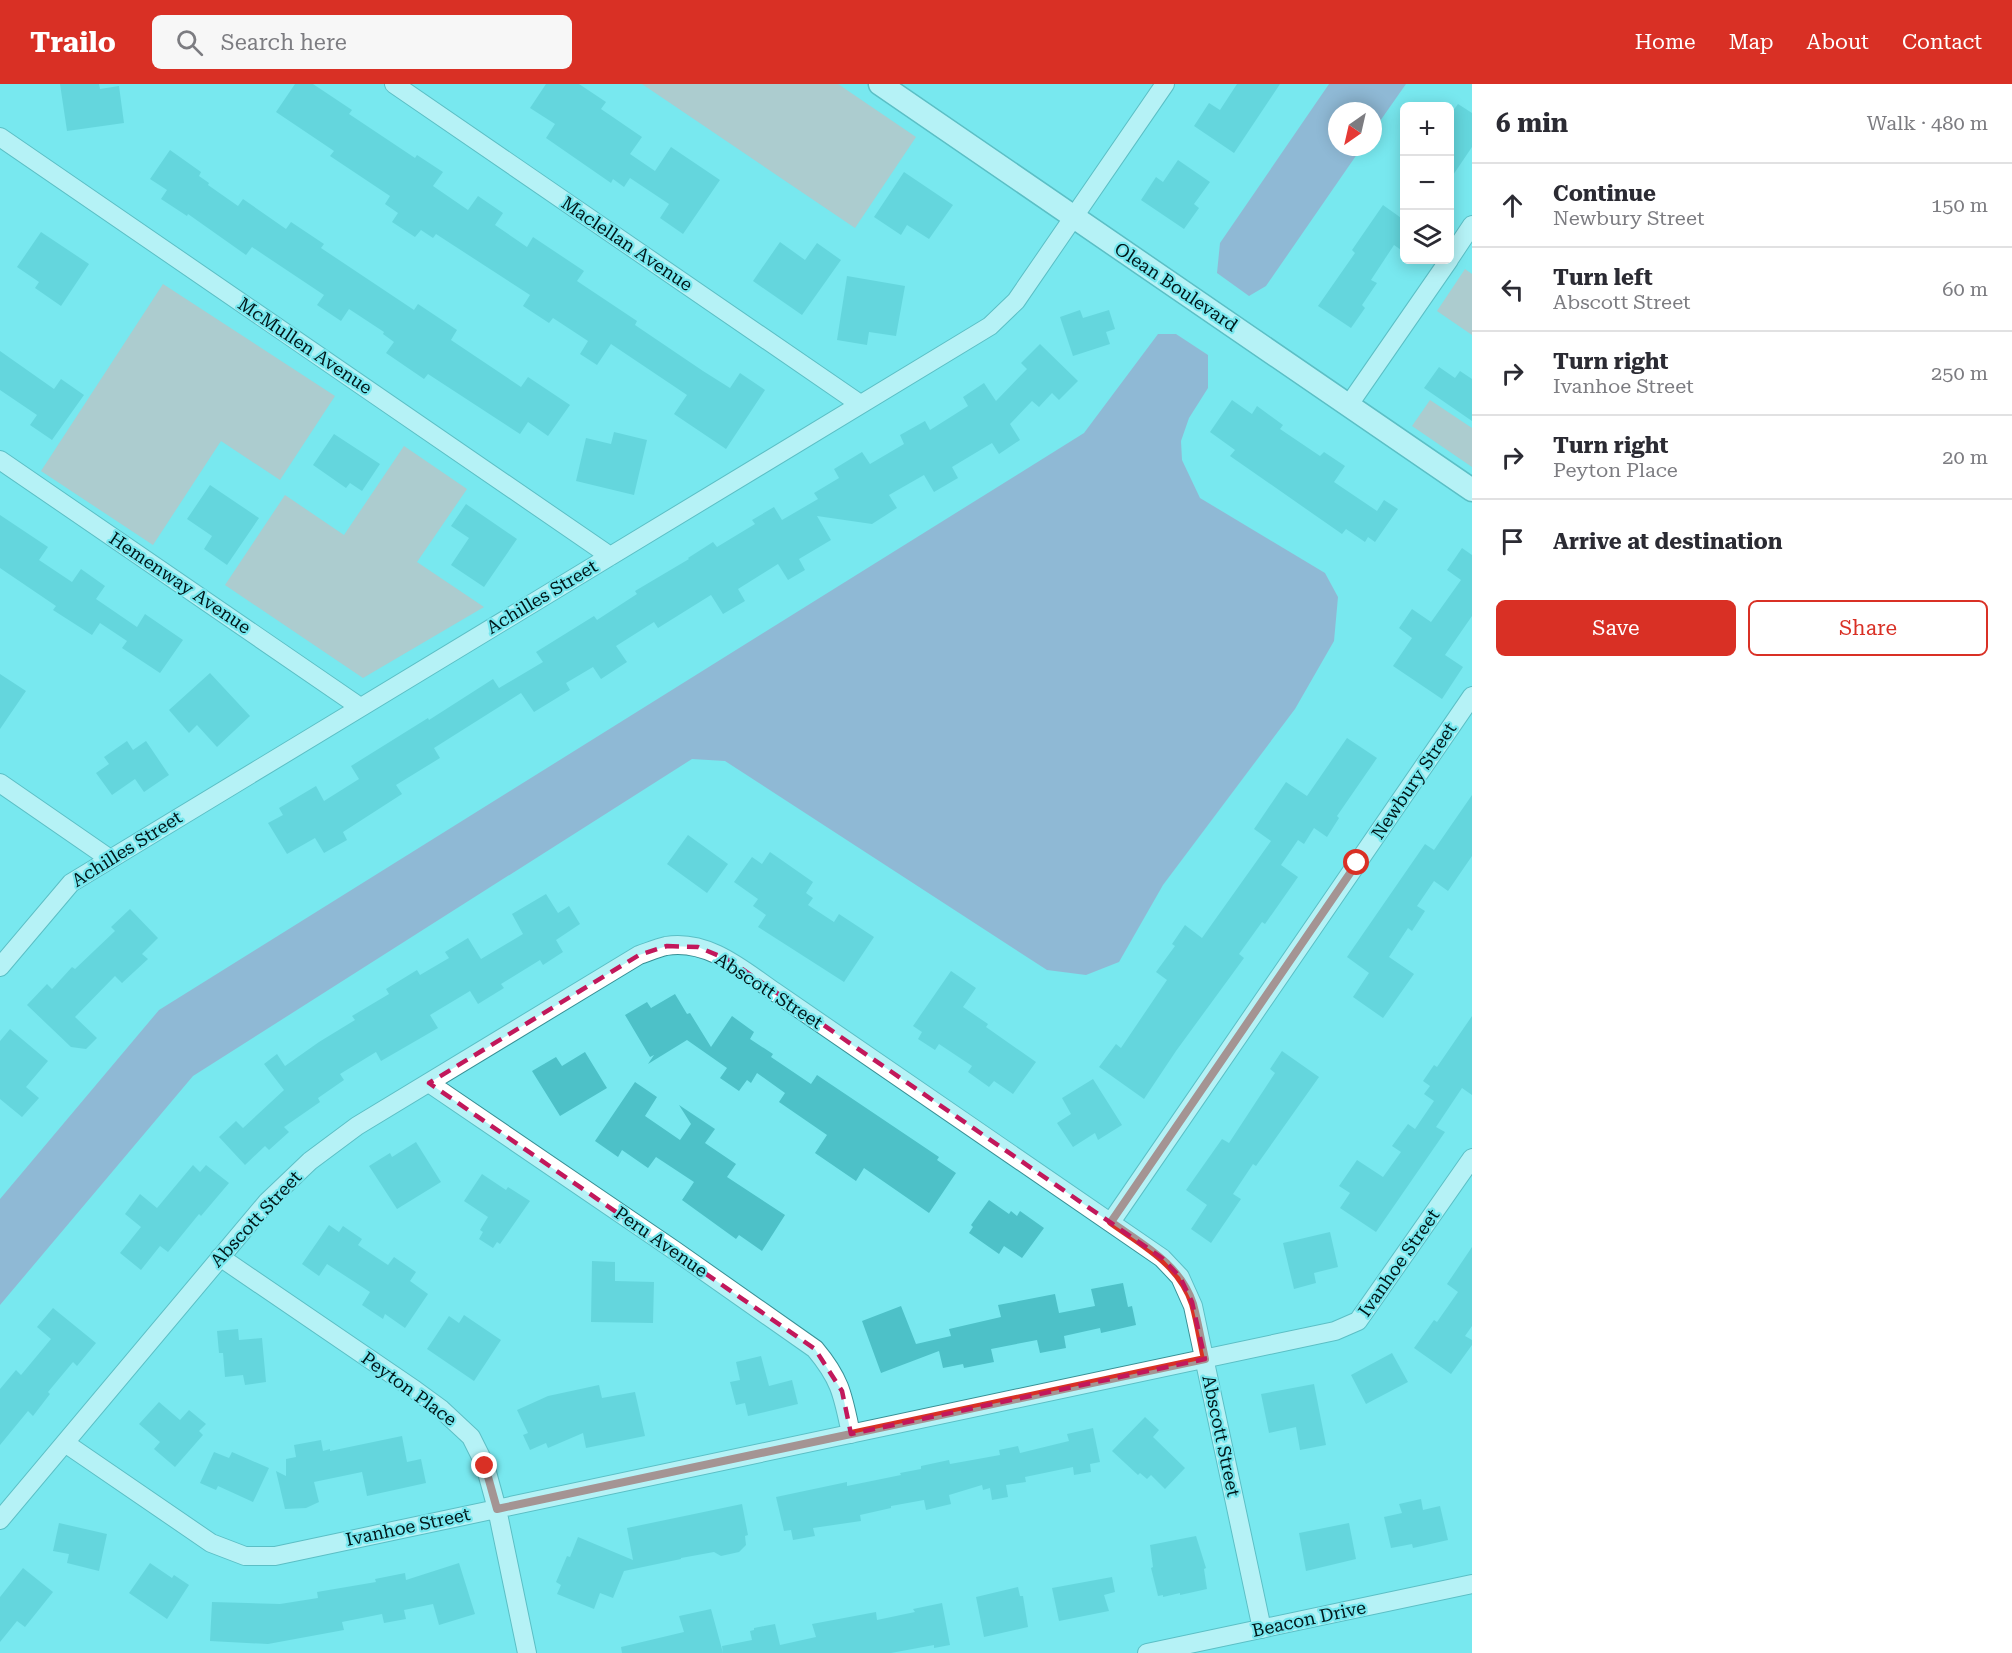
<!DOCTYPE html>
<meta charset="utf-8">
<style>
body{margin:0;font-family:"Roboto Serif",serif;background:#f7f7f7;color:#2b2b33}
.controls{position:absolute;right:18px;top:18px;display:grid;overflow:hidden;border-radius:9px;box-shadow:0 3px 15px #0003}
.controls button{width:54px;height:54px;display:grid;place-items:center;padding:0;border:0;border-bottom:2px solid #e1e1e2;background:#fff;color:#2b2b33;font:30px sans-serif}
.compass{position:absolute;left:1328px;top:18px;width:54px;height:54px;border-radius:50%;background:#fff;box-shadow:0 3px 15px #0003;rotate:214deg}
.stop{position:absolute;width:18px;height:18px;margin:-14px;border:4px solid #d93025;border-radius:50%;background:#fff}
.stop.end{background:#d93025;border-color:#fff;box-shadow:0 2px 6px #0008}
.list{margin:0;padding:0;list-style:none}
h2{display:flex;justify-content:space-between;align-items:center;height:78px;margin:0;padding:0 24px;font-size:26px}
h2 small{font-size:20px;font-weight:400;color:#7c7c81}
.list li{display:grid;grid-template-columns:39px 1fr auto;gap:18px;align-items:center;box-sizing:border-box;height:84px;padding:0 24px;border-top:2px solid #e1e1e2}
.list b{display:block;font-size:22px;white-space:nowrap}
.list p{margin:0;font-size:20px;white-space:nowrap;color:#7c7c81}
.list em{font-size:20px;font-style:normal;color:#7c7c81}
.actions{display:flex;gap:12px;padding:18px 24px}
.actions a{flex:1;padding:14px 0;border:2px solid #d93025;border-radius:9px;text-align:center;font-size:21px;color:#d93025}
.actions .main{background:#d93025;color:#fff}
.icon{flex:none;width:33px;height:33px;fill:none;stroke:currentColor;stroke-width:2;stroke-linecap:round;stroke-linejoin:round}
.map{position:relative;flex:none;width:1472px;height:1569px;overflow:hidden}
header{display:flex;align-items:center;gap:36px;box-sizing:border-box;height:84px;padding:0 30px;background:#d93025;color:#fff}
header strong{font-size:28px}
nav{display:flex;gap:33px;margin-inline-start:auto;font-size:21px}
.search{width:420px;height:54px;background:#f7f7f7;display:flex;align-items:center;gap:15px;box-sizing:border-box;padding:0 21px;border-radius:9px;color:#7c7c81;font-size:22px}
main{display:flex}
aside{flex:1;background:#fff}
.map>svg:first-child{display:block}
.green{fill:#eaaaa8}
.water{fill:#ac82b5}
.building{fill:#4dc1c8}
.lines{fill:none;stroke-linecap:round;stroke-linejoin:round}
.minor-casing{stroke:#388f94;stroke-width:20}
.tertiary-casing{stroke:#388f94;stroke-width:25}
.minor{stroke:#fff;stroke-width:18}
.tertiary{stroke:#fff;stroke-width:22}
.route{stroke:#d93025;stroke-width:8}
.marked{fill:none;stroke:#c2185b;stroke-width:4.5;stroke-dasharray:12 8;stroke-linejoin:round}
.labels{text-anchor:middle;stroke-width:4.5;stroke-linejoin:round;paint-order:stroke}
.street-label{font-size:18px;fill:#011719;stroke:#78e8ef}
</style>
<header>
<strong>Trailo</strong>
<div class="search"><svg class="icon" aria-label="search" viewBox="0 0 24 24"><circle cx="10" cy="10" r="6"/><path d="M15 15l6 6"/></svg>Search here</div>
<nav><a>Home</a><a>Map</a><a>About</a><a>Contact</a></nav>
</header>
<main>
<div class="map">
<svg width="1472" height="1569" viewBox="0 0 1472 1569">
<rect width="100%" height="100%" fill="#78e8ef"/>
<path class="green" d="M642 0H838L916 53 855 144Z
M1465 185 1472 190V251L1437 227Z
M163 200 335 312 280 396 221 357 153 461 41 387Z
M1430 316 1472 344V383L1412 342Z
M404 362 467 405 417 478 484 523 363 594 225 501 285 411 344 451Z"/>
<path class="water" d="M1329 0H1406L1373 47V27H1337V63H1362L1266 202 1249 212 1217 189 1220 159Z
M1158 250H1176L1208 271V304L1189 334 1181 357 1182 376 1200 414 1325 489 1338 513 1334 557 1295 625 1163 801 1119 878 1086 891 1047 886 725 677 692 675 193 992 0 1221V1115L159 926 1084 349Z"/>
<path class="building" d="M60 0H99L100 5 119 2 124 39 67 47Z
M295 0H313L352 26 349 30 415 74 417 71 443 88 433 102 468 126 478 112 503 129 495 141 527 163 533 153 584 187 577 197 637 237 635 241 703 287 730 304 740 289 765 306 726 365 674 330 687 311 611 260 597 281 580 270 588 257 553 234 549 239 523 222 530 211 436 150 433 154 421 146 415 153 392 138 398 129 385 120 390 112 330 72 334 67 276 28Z
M546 0H579L606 18 601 25 642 53 630 70 655 87 671 63 720 96 683 150 660 134 669 120 630 94 624 103 613 95 611 99 546 54 555 40 530 24Z
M1237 0H1280L1234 69 1194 42 1209 19 1220 26Z
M1458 20 1472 29V63L1449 97V32Z
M170 66 201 88 199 92 209 99 208 101 238 122 243 115 286 145 291 138 324 160 321 164 414 226 418 220 457 246 451 256 521 303 528 293 570 321 548 352 528 338 520 350 428 290 424 295 386 269 394 258 383 250 384 248 349 225 341 237 317 221 324 211 252 163 246 171 188 130 187 132 161 115 167 106 150 95Z
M1178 76 1210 98 1194 120 1199 124 1184 145 1141 116 1156 93 1163 98Z
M904 88 953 121 929 155 907 141 901 151 874 133Z
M1383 121 1404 136V168L1394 161 1371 196 1377 199 1362 221 1365 224 1351 244 1318 222 1355 169 1352 166Z
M41 148 89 180 61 222 35 204 39 198 17 183Z
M780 158 805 176 817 159 841 176 802 231 753 197Z
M847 192 905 202 896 252 869 248 867 261 837 256Z
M1080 226 1083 234 1109 226 1115 245 1106 248 1110 260 1073 272 1060 233Z
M1040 260 1078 297 1059 316 1052 309 1039 323 1032 317 1010 340 1020 356 999 370 992 359 952 383 958 394 934 408 924 391 889 411 897 424 872 440 817 432 831 456 799 475 805 486 788 496 778 480 738 505 745 517 723 530 711 511 658 544 654 538 616 562 627 578 601 595 593 583 566 599 570 606 534 628 521 609 434 664 440 674 396 701 402 710 343 748 347 756 324 769 315 754 287 770 268 739 283 731 279 724 316 702 324 717 359 695 351 682 428 634 429 636 493 595 499 604 543 578 536 568 594 532 597 536 637 510 635 507 689 475 688 474 713 458 717 463 755 440 752 436 774 423 782 436 818 415 814 409 839 394 834 385 862 368 870 380 904 360 900 351 925 337 930 346 968 322 963 313 984 299 996 317 1027 285 1021 279Z
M0 267 54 305 61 295 84 311 52 356 30 341 37 331 0 306Z
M1439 283 1455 294 1460 287 1472 295V337L1424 304Z
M1232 316 1252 330 1257 322 1283 341 1280 345 1320 372 1324 368 1345 382 1334 398 1377 427 1384 416 1398 425 1375 458 1368 453 1365 458 1346 445 1342 450 1230 372 1235 366 1210 348Z
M614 348 647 356 634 411 576 397 586 354 611 360Z
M334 350 380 380 362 407 350 399 346 404 313 381Z
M210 401 259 434 227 481 204 465 212 452 187 435Z
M466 420 517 455 484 503 451 481 469 454 451 442Z
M0 431 48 463 39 476 72 498 81 485 105 502 96 515 137 543 145 530 183 556 160 589 122 564 127 557 100 539 92 551 53 526 56 522 0 484Z
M1462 464 1472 471V532L1445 571 1463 583 1442 615 1393 582 1412 554 1399 544 1412 525 1431 538 1461 496 1447 486Z
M210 589 250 632 217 663 197 641 189 649 169 626Z
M0 590 26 607 0 645Z
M1347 654 1377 674 1337 732 1339 734 1327 753 1314 744 1304 760 1298 756 1281 781 1298 793 1265 840 1262 838 1239 870 1244 874 1176 967 1144 1015 1099 983 1116 960 1121 964 1167 896 1156 888 1175 862 1172 860 1185 841 1202 854 1271 757 1254 745 1286 698 1307 712Z
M127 657 133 666 146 657 169 691 144 708 135 695 112 711 96 689 109 680 104 673Z
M1472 711V772L1448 807 1434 797 1417 822 1425 827 1412 847 1408 844 1389 873 1414 890 1383 934 1353 913 1369 889 1347 873 1425 760 1434 766Z
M688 751 728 780 707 809 667 780Z
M770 768 813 798 806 809 813 814 808 821 834 838 839 830 874 853 844 898 758 843 766 831 753 822 758 815 734 798 752 773 762 780Z
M546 810 558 829 569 822 580 840 556 856 563 868 543 881 540 876 501 900 504 904 478 920 470 907 430 931 438 944 381 977 376 968 340 990 344 996 318 1014 320 1018 284 1043 289 1048 269 1066 265 1062 245 1081 219 1053 236 1037 243 1044 284 1006 264 980 277 970 285 982 319 958 355 936 352 932 389 910 386 905 417 886 420 891 449 874 445 868 468 854 481 875 523 850 512 830Z
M130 825 158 854 142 870 148 875 122 899 115 892 75 933 97 954 86 965 71 963 27 921 47 900 52 905 72 883 75 885 115 847 111 843Z
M951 887 976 904 963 923 988 940 986 943 1036 978 1013 1010 994 997 989 1003 968 988 972 982 939 960 935 966 918 955 922 948 913 942Z
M675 910 687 930 690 929 711 963 732 932 754 948 750 955 773 970 771 973 811 1000 817 991 939 1073 937 1076 956 1089 929 1129 864 1084 856 1097 815 1069 827 1051 779 1018 785 1009 757 989 751 999 747 996 739 1007 720 994 727 984 687 956 648 980 654 971 650 973 625 931 647 918 651 924Z
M1472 932V1011L1462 1004 1436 1043 1445 1048 1376 1148 1340 1124 1350 1109 1339 1102 1357 1076 1383 1093 1401 1068 1392 1062 1408 1040 1415 1045 1434 1017 1424 1010 1430 1002 1423 997 1434 981 1437 983Z
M10 945 48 977 26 1003 39 1014 22 1033 0 1015V957Z
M1282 967 1319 993 1256 1082 1253 1080 1233 1110 1241 1115 1211 1159 1191 1145 1207 1121 1186 1106 1222 1055 1229 1059 1275 989 1270 985Z
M585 968 607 1004 560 1032 532 987 556 973 562 982Z
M1093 995 1122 1041 1098 1056 1095 1049 1073 1063 1057 1039 1071 1030 1062 1014Z
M635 998 657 1013 645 1032 680 1056 691 1040 679 1021 715 1045 705 1059 736 1080 727 1093 785 1131 762 1167 739 1151 736 1155 682 1116 694 1098 656 1073 648 1084 622 1066 618 1073 595 1057Z
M416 1058 441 1098 397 1125 369 1082 390 1069 392 1073Z
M193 1081 200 1088 206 1081 229 1099 201 1132 199 1130 168 1168 160 1162 141 1186 120 1169 141 1143 125 1130 140 1110 157 1124Z
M482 1090 506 1106 508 1103 530 1117 500 1160 497 1158 493 1164 479 1155 483 1148 480 1146 488 1133 464 1117Z
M989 1116 1009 1130 1011 1127 1017 1132 1020 1127 1044 1144 1022 1174 1004 1162 999 1170 969 1149 973 1143 971 1141Z
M329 1141 339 1148 343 1142 362 1155 358 1161 388 1181 394 1173 416 1188 410 1197 428 1210 405 1244 385 1230 383 1235 362 1221 370 1208 327 1180 319 1192 302 1180Z
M1330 1148 1338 1183 1314 1189 1316 1199 1294 1205 1283 1159Z
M1472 1163V1242L1465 1252 1472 1256V1261L1451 1290 1414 1264 1434 1236 1437 1238 1458 1208 1447 1200Z
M592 1177 615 1178V1197L654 1198 653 1239 591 1238Z
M1123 1199 1128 1223 1132 1222 1136 1241 1101 1249 1100 1244 1064 1252 1066 1264 1040 1269 1037 1256 991 1265 994 1278 964 1284 963 1280 943 1284 939 1267 881 1289 862 1237 901 1222 916 1260 951 1252 949 1245 1001 1233 998 1221 1055 1210 1059 1229 1095 1222 1091 1205Z
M53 1224 96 1259 77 1282 73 1278 48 1308 50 1310 33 1332 28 1327 0 1361V1305L16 1286 21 1291 51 1255 37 1243Z
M464 1231 501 1256 474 1297 427 1265 449 1232 459 1239Z
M238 1245 239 1256 262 1254 266 1298 245 1301 243 1291 225 1293 223 1269H219L217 1247Z
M1392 1269 1408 1298 1366 1320 1351 1291Z
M761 1272 769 1302 792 1296 798 1320 748 1332 745 1319 736 1321 730 1298 740 1296 736 1278Z
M1314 1300 1326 1361 1300 1366 1296 1343 1269 1349 1261 1310Z
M599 1301 602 1314 635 1308 645 1352 586 1364 583 1349 548 1364 546 1359 530 1366 523 1351 528 1349 517 1326 548 1312Z
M159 1318 180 1336 189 1326 206 1340 199 1347 203 1351 175 1383 154 1365 160 1358 139 1340Z
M1145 1333 1159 1346 1153 1353 1185 1384 1165 1405 1151 1391 1147 1395 1140 1389 1138 1391 1112 1367Z
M1093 1344 1100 1378 1090 1380 1091 1388 1074 1391 1073 1383 1025 1393 1026 1398 1006 1401 1008 1413 992 1416 990 1404 983 1406 982 1401 949 1411 951 1420 926 1426 924 1416 891 1422V1424L860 1431 861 1437 813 1444 815 1452 793 1456 791 1446 784 1447 776 1413 847 1398V1402L901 1391 900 1389 921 1385V1382L949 1376 950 1380 1000 1371 999 1366 1018 1362 1020 1369 1069 1357 1067 1350Z
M402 1352 407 1378 421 1375 426 1399 367 1412 362 1388 314 1398 319 1418 306 1424 285 1425 276 1387 286 1392V1375L296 1373 294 1361 321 1356 323 1367 330 1365V1367Z
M214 1368 229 1374 232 1368 269 1384 253 1418 218 1402 216 1406 200 1399Z
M1421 1415 1423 1426 1440 1422 1448 1456 1413 1464 1412 1460 1391 1464 1384 1433 1402 1429 1399 1420Z
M742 1420 748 1451 745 1452 746 1461 739 1468 721 1472 714 1468 681 1474V1475L624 1487 613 1514 600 1509 594 1525 557 1510 561 1501 556 1498 567 1472 570 1473 578 1453 633 1476 627 1444Z
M59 1439 107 1450 99 1487 67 1479 69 1470 53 1467Z
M1349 1439 1356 1475 1306 1487 1299 1449Z
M1196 1452 1206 1484 1204 1485 1207 1505 1180 1511V1509L1163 1513V1511L1158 1512 1151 1484 1153 1483 1150 1461Z
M150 1479 172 1494 174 1491 189 1501 167 1535 129 1509Z
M459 1479 475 1530 439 1541 433 1520 404 1526 406 1535 384 1539 382 1530 342 1538 344 1546 268 1560 210 1557 212 1518 280 1520 318 1514 317 1508 376 1498 375 1495 405 1489 406 1496Z
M23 1484 53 1508 25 1543 17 1537 0 1558V1513Z
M1112 1493 1115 1508 1104 1511 1109 1527 1059 1537 1052 1504Z
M1018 1503 1020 1512H1023L1028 1543 984 1553 976 1513Z
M942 1519 950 1561 934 1564V1561L891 1569H723L722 1562 752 1556 750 1547 754 1546V1544L775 1540 780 1561 816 1553 812 1540 876 1528 877 1536 915 1528 913 1525Z
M711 1525 723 1569H622L621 1563 684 1548 679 1532Z"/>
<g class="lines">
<g class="minor-casing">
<path id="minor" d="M394 0 860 320
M0 53 610 472
M1450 174 1472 141
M1348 322 1449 176
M0 376 360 623
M0 699 110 775
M0 883 71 799 990 242 1016 217 1165 0
M429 999 674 1166 815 1265C841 1296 843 1312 851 1350
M1111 1138 1472 612
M220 1173 415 1306 441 1325 471 1353 485 1381 497 1425 527 1569
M65 1359 211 1459 245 1472H275L1335 1247 1358 1237 1472 1074
M0 1436 267 1118 310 1077 357 1042 639 871C648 868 657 864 666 862 708 855 743 886 775 908L1162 1174 1180 1193 1193 1222 1262 1545
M1147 1569 1472 1500"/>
</g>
<g class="tertiary-casing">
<path id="tertiary" d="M880 0 1472 406"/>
</g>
<use href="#minor" class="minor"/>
<use href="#tertiary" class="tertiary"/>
</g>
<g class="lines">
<path class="route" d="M485 1382 497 1425 1205 1275C1201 1257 1198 1238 1193 1220 1180 1180 1143 1161 1111 1138L1357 779"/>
</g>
<path d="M0 0H1472V1569H0ZM667 862 698 863 729 876 1162 1174 1180 1193 1192 1218 1205 1275 851 1350 842 1307 815 1265 429 999 639 871Z" fill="#78e8ef" fill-opacity=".55" fill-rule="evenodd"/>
<path class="marked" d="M667 862 698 863 729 876 1162 1174 1180 1193 1192 1218 1205 1275 851 1350 842 1307 815 1265 429 999 639 871Z"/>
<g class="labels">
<g class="street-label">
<text transform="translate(627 160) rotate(34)" y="6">Maclellan Avenue</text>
<text transform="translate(1176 203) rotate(34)" y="6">Olean Boulevard</text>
<text transform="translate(305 262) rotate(34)" y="6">McMullen Avenue</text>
<text transform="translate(180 499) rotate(34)" y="6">Hemenway Avenue</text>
<text transform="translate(542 513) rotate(-31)" y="6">Achilles Street</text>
<text transform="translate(1414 697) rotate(-56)" y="6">Newbury Street</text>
<text transform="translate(127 765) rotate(-32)" y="6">Achilles Street</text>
<text transform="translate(769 907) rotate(33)" y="6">Abscott Street</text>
<text transform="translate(256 1135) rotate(-47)" y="6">Abscott Street</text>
<text transform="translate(661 1158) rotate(35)" y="6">Peru Avenue</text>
<text transform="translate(1399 1179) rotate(-55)" y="6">Ivanhoe Street</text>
<text transform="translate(409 1305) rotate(36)" y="6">Peyton Place</text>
<text transform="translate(1221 1352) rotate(78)" y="6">Abscott Street</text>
<text transform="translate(408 1443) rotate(-12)" y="6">Ivanhoe Street</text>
<text transform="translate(1309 1535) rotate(-12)" y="6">Beacon Drive</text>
</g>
</g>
</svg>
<div class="controls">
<button>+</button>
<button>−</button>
<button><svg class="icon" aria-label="layers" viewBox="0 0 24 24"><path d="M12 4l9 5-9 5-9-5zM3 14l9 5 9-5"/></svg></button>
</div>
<svg class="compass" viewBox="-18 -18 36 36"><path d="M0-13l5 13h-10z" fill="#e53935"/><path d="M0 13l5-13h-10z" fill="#7c7c81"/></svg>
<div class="stop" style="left:1357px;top:779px"></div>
<div class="stop end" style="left:485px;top:1382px"></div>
</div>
<aside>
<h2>6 min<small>Walk · 480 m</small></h2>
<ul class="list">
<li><svg class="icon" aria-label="ahead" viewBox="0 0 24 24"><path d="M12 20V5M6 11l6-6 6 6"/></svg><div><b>Continue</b><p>Newbury Street</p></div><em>150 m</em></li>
<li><svg class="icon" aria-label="left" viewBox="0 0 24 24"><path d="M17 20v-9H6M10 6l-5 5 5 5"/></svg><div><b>Turn left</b><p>Abscott Street</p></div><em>60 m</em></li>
<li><svg class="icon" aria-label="right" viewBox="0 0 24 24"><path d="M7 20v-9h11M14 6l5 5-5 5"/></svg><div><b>Turn right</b><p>Ivanhoe Street</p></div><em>250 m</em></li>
<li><svg class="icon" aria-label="right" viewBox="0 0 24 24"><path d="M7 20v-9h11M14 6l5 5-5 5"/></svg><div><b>Turn right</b><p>Peyton Place</p></div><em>20 m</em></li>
<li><svg class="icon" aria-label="arrive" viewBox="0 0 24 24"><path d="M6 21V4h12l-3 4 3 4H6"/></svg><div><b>Arrive at destination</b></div></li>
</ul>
<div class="actions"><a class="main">Save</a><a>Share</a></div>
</aside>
</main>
